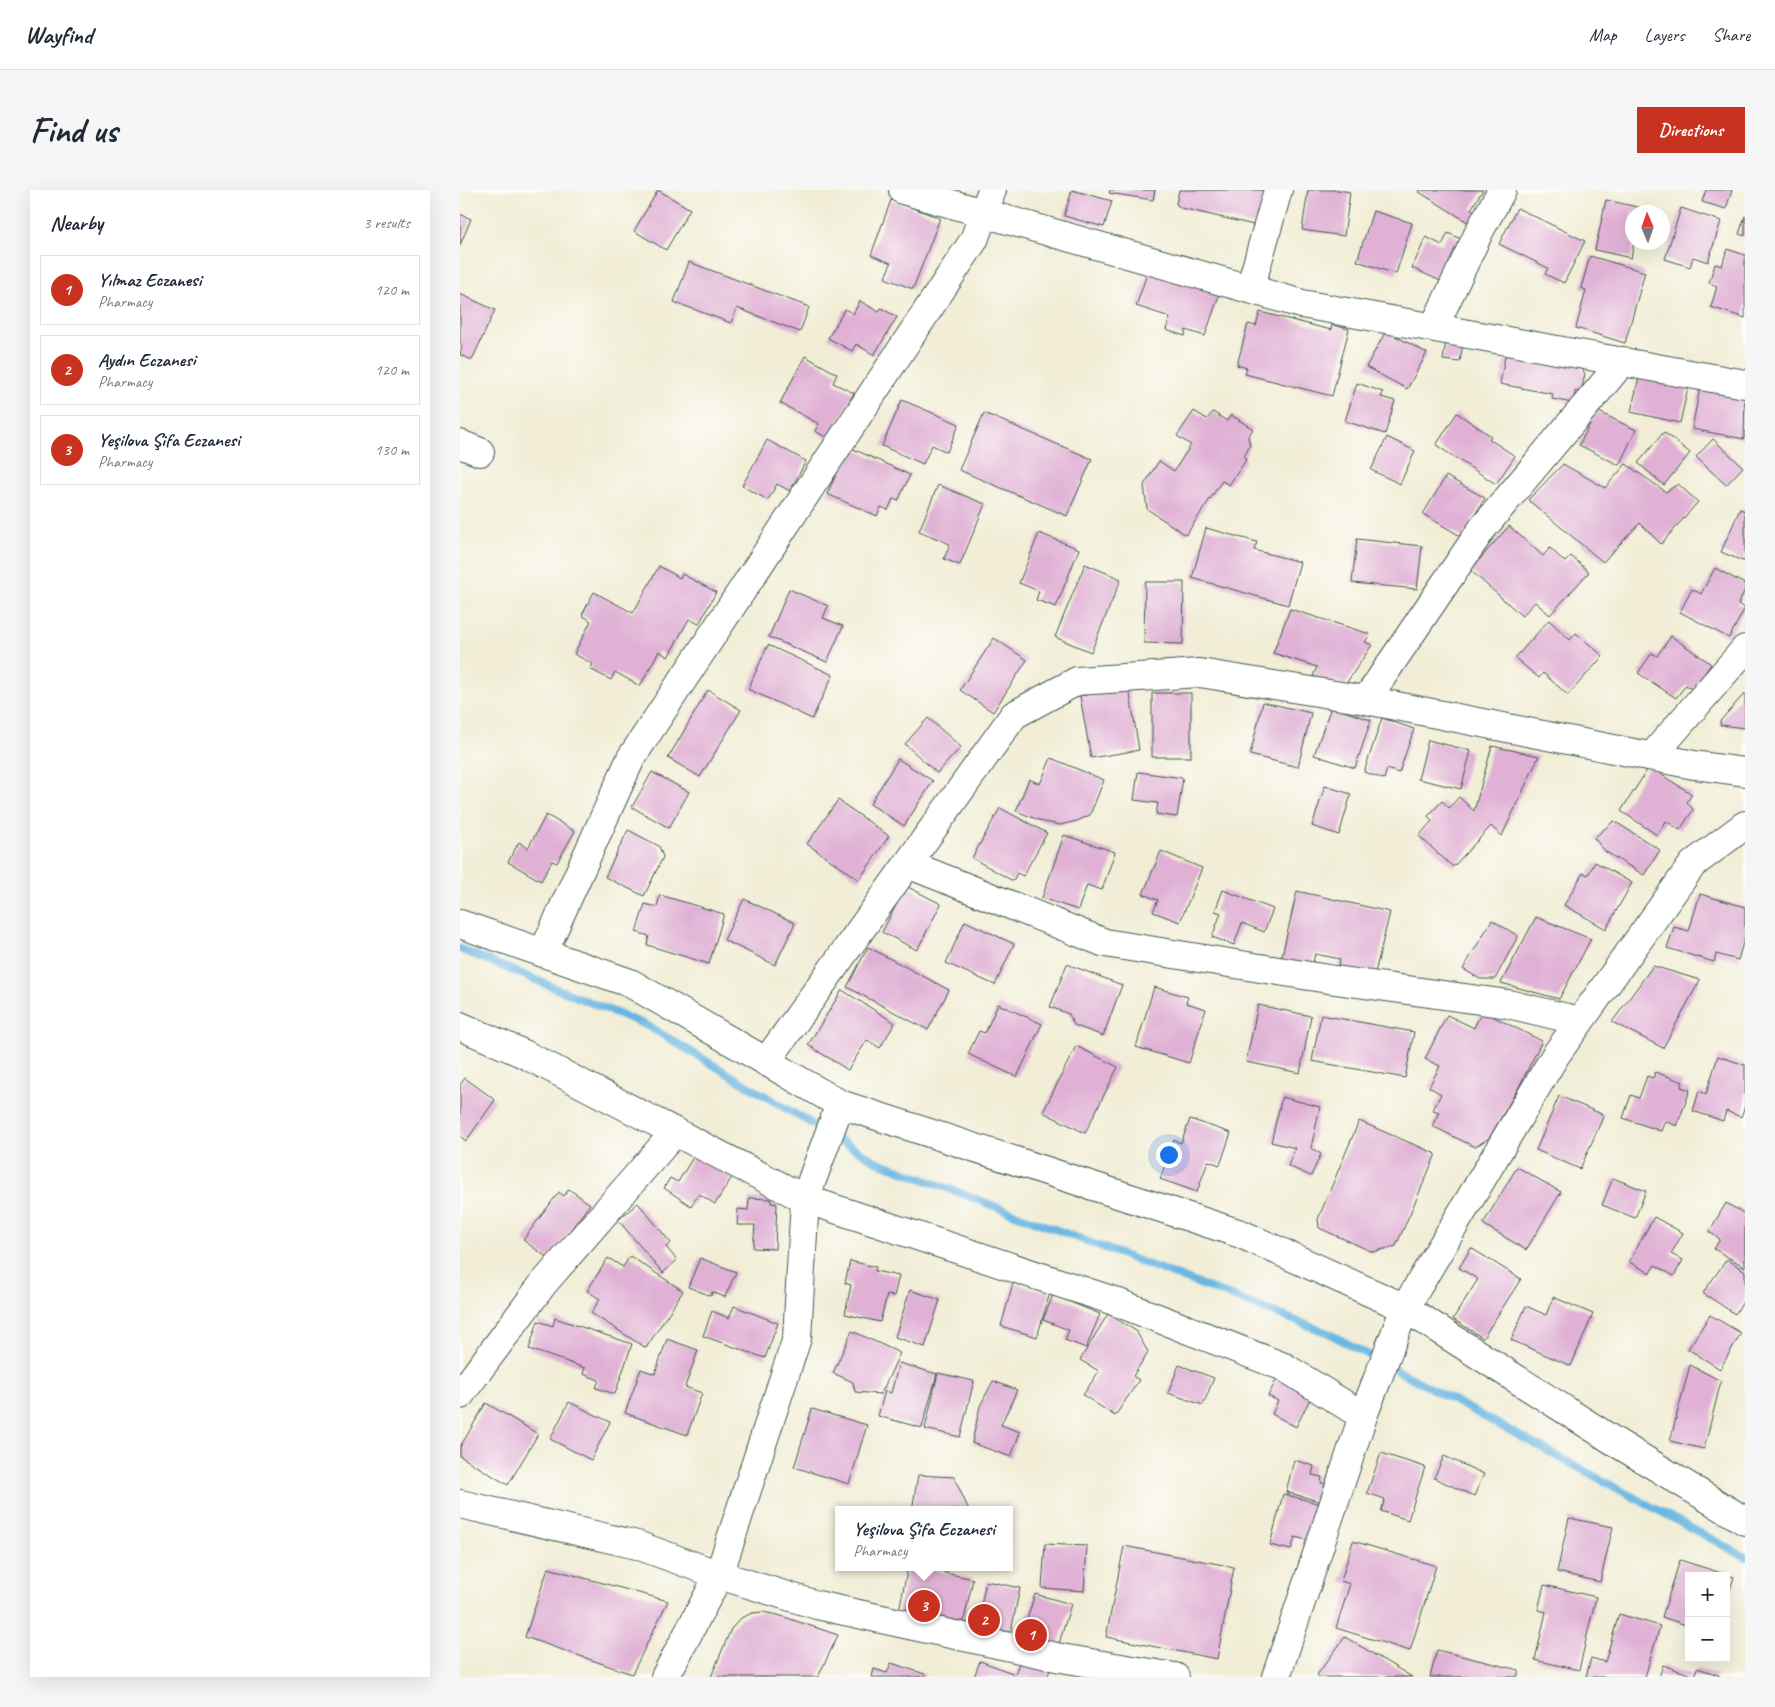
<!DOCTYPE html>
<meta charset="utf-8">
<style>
body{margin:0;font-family:Caveat,sans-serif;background:#f6f6f7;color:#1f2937}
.controls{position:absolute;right:15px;bottom:15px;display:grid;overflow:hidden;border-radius:0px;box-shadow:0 5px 20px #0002}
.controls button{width:45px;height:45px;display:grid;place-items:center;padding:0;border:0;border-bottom:1px solid #e0e1e3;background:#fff;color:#1f2937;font:25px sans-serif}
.compass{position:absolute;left:1165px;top:15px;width:45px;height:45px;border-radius:50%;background:#fff;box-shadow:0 5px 20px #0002;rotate:358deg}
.you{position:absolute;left:708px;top:964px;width:18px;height:18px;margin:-12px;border:4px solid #fff;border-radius:50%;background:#1a73e8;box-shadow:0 0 0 8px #1a73e833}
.badge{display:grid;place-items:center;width:32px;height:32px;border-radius:50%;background:#c8321e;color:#fff;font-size:16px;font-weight:700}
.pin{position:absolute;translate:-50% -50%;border:2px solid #fff;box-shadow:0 1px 5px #0006}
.popup{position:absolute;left:375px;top:1316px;width:178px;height:65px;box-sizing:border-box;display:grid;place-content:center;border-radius:0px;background:#fff;filter:drop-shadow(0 1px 4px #0005);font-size:16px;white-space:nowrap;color:#747a83}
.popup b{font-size:19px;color:#1f2937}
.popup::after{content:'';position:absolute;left:50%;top:100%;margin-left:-10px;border:10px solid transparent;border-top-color:#fff}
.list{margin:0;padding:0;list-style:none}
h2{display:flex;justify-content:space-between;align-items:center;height:65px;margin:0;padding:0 20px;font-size:21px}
h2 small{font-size:16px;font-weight:400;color:#747a83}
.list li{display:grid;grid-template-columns:32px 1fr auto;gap:15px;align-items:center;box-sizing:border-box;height:70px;margin:0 10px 10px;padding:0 10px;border:1px solid #e0e1e3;border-radius:0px}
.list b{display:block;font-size:19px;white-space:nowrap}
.list p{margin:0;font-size:16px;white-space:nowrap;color:#747a83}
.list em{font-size:16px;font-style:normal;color:#747a83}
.map{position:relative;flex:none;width:1285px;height:1487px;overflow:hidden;border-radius:0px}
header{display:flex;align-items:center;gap:30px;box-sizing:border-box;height:70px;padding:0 25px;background:#fff;border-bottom:1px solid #e0e1e3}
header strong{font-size:24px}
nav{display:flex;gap:28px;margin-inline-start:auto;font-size:18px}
.intro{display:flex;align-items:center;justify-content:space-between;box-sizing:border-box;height:120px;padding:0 30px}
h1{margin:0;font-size:35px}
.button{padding:12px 22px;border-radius:0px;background:#c8321e;color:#fff;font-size:18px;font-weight:700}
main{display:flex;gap:30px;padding:0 30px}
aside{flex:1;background:#fff;border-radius:0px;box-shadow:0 5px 20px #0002}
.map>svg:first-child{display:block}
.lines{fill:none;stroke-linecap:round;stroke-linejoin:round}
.stream{stroke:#68b6e2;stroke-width:8}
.building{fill:#e0b1d5}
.minor-casing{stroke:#3e574c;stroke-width:30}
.minor{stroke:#fff;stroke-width:28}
</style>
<header>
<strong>Wayfind</strong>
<nav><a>Map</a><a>Layers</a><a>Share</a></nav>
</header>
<div class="intro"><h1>Find us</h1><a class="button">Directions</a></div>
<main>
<aside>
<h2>Nearby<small>3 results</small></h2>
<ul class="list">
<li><span class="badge">1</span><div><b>Yılmaz Eczanesi</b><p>Pharmacy</p></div><em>120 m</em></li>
<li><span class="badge">2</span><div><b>Aydın Eczanesi</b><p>Pharmacy</p></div><em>120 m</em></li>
<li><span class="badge">3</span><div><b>Yeşilova Şifa Eczanesi</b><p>Pharmacy</p></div><em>130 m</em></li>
</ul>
</aside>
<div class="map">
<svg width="1285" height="1487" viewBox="0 0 1285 1487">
<rect width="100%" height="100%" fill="#fdfcf7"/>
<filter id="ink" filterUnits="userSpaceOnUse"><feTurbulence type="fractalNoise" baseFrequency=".02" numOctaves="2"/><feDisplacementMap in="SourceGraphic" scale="10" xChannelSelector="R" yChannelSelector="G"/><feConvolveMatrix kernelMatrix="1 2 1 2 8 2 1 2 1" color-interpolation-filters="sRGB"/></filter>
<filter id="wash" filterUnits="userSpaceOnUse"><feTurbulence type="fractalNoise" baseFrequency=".0096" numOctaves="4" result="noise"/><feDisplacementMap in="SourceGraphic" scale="20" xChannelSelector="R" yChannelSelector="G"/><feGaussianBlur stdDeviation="1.12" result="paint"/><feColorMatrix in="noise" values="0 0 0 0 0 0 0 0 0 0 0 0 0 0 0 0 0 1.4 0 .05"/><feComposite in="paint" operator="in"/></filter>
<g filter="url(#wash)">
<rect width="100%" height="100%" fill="#f1edd6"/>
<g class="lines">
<path class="stream" d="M0 759 188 836 364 941
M374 947 416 971 868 1143 1285 1367"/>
</g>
<g id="blocks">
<path class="building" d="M198 0 230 19 206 60 174 41Z
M612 0 652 11 644 37 604 26Z
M650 0H695L693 10 649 3Z
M719 0H806L797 32 794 35 721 18 716 14Z
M848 0H878L890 2 884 46 842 40Z
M960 0H1023L1011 19 1018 23 1011 34 959 2Z
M1246 0H1272L1266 19 1242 12Z
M431 10 480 28 453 99 425 88 431 73 411 65Z
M1146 10 1182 18 1181 22H1172V52H1174L1171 68 1135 60Z
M1057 18 1125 51 1104 93 1085 84 1088 78 1039 54Z
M1221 18 1261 31 1248 72 1233 67 1230 77 1205 69Z
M913 21 952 33 936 84 897 71Z
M0 24 11 29 0 55Z
M1285 26V46L1279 44Z
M988 43 1005 51 985 93 952 78 966 47 982 55Z
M1267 59 1285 65V128L1251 117 1257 96 1249 93 1255 74 1262 76Z
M1130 66 1185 82 1165 153 1116 138 1126 100 1121 98Z
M229 72 349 117 340 142 277 118 271 133 214 112Z
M689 78 760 102 745 146 726 140 725 146 706 140 710 127 676 116Z
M0 104 35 120 12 170 0 165 2 156 0 155Z
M400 111 419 122 421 118 437 127 414 165 396 154 392 161 368 148 385 119 393 124Z
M800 122 871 140 872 135 889 139 872 206 785 184 787 178 777 175 788 134 796 136Z
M926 141 967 163 947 199 906 177Z
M987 144 1004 147 1000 172 983 170Z
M1046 161 1117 170 1125 184 1121 202 1115 201 1113 213 1092 209 1093 204 1040 194Z
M345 166 377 184 373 193 394 203 369 249 355 241 359 234 320 213Z
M1181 178 1230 189 1220 233 1171 222Z
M1241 192 1285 201 1284 249 1232 239Z
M897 193 923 202 921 207 935 211 925 244 885 231Z
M442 210 499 234 487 262 472 255 463 274 422 256Z
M734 221 747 229 753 222 767 231 771 225 793 239 788 247 790 255 784 267 786 270 769 295 762 291 726 345 687 319 684 295 699 271 714 281 731 255 717 246Z
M1137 221 1176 240 1159 275 1119 255Z
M524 223 632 269 607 326 499 280Z
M997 223 1031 246 1029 249 1055 266 1036 294 976 255Z
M1204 242 1230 263 1204 295 1178 273Z
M927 247 955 261 940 294 911 280Z
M1253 249 1283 277 1266 295 1236 267Z
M307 250 346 271 330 301 317 294 308 310 282 296Z
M389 257 450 285 438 311 433 309 428 320 421 317 417 326 367 304Z
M1103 274 1145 298 1166 274 1206 302 1218 294 1238 312 1201 354 1180 333 1143 372 1068 310Z
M986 286 1025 308 1002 347 963 324Z
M478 295 525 314 500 375 484 369 490 354 459 341Z
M1280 319 1285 321V372L1261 362Z
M1049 336 1083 366 1090 358 1105 372 1111 366 1129 382 1090 425 1075 412 1062 426 1010 380Z
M746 338 797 352 794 360 840 372 828 415 732 388Z
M579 343 619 359 596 417 576 410 579 401 559 393Z
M897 349 962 356 957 399 892 393Z
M625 374 661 389 631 462 595 447Z
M199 376 220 388 222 384 256 402 239 434 229 429 208 467 199 461 180 496 155 482 151 490 130 479 133 474 114 464 131 431 122 425 134 402 173 423Z
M1255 378 1285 394V400L1278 414 1285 418 1269 448 1220 422 1232 399 1241 404Z
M685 392H724L723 454 684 453Z
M329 399 368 416 363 428 383 436 367 472 309 447Z
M830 419 910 444 905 452 912 455 885 495 874 490 872 495 853 486 857 477 813 463Z
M1089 430 1110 450 1116 443 1143 466 1108 505 1083 483 1079 488 1055 468Z
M1211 446 1251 474 1233 500 1226 495 1216 508 1178 483 1192 463 1197 466Z
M534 448 567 470 533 522 500 500Z
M308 455 373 485 352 529 288 499Z
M669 498 679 560 631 568 620 506Z
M248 500 281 520 240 587 208 568Z
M692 503H731V567H692Z
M1285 503V538L1260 535V531Z
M803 512 851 523 838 577 790 565Z
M871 517 911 530 895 578 854 565Z
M468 528 501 557 477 583 445 554Z
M922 528 954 539 939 583 927 579 924 589 904 582Z
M968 550 1011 561 1001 599 958 589Z
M1032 556 1079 566 1042 646 1031 636 993 677 959 646 972 631 968 626 982 611 989 618 999 607 1014 621Z
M591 568 644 590 630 625 617 631 600 635 584 632 556 621 569 589 580 594Z
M438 569 473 591 444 636 410 614Z
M1189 577 1232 604 1227 612 1233 620 1220 640 1206 631 1197 645 1161 621Z
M192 582 229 602 209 638 172 617Z
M678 582 723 588 717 627 696 624 698 613 674 610Z
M865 596 891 604 879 645 852 636Z
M378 610 429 646 399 690 347 654Z
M540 618 587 643 563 686 557 683 553 691 512 668Z
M86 625 115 641 97 673 92 671 81 691 48 672 59 652 68 658Z
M1154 631 1200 660 1184 685 1146 662 1134 648Z
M168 640 199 656 203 667 184 706 145 687Z
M604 645 655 662 642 700 627 695 618 720 582 708Z
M701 661 742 678 720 732 693 722 698 710 683 704Z
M1135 672 1172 693 1146 739 1104 715 1123 683 1128 685Z
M446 696 481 714 457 760 422 742Z
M763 700 813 719 804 742 782 733 774 755 752 747 761 723 755 721Z
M837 701 930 722 914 787 877 779 880 769 855 764 852 777 821 770Z
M1240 704 1285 717V746L1278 770 1256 764 1254 772 1207 758 1214 737 1229 741Z
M200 705 264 724 249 774 187 755 189 746 176 742 185 714 197 717Z
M284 709 335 733 315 775 264 750Z
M1076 727 1131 749 1099 809 1041 793Z
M1032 730 1058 746 1035 789H1020L1003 779Z
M505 731 554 754 535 795 486 773Z
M408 757 489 800 468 840 387 797Z
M607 774 662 795 643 846 614 835 609 824 590 817Z
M1193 776 1240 790 1203 858 1152 832Z
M694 797 728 807 726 813 746 819 729 873 676 857Z
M382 800 435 833 420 858 407 850 388 880 348 855Z
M538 814 582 834 557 887 508 864 519 841 525 843Z
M798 815 851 826 840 883 786 872Z
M1022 821 1082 851 1059 897 1029 948 1015 957 972 936 979 922 973 920 981 904 969 897 980 876 965 869 987 825 1014 838Z
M861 825 954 842 945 888 852 871Z
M616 856 658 877 625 943 583 922Z
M1258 866 1285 875V916L1281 927 1266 921 1263 931 1233 921 1239 901 1246 904Z
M1195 882 1223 892 1221 897 1230 900 1217 936 1205 931 1201 941 1163 928 1171 905 1179 908 1187 886 1193 888Z
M5 888 35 910 6 951 0 946V895Z
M1099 906 1144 925 1120 979 1076 960Z
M822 907 860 917 851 958 861 964 851 986 828 976 835 958 811 952Z
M730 929 771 943 760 975 748 971 737 1002 700 989 714 950 721 953Z
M899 931 976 964 936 1056 913 1062 859 1038 858 1029Z
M235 964 272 987 255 1014 239 1004 231 1016 204 998 210 988 218 992Z
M1057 977 1101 1002 1066 1060 1023 1034Z
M1153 988 1186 1001 1175 1028 1142 1015Z
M109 999 130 1014 89 1069 63 1050 99 1002 104 1006Z
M289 1008 311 1009V1013L317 1014 315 1059 293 1058 295 1035H277L278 1019 288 1020Z
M178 1013 211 1053 206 1057 217 1070 203 1083 158 1030Z
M1266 1013 1285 1024V1077L1254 1059 1260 1049 1249 1042Z
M1194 1027 1223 1043 1211 1064 1223 1070 1214 1086 1195 1075 1190 1083 1169 1072Z
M1011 1058 1061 1089 1023 1148 993 1129 1018 1089 999 1078Z
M170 1066 223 1101 186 1158 131 1123 140 1109 127 1101 148 1068 163 1077Z
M240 1068 276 1082 265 1107 252 1102 251 1106 228 1097Z
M1267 1069 1285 1081V1109L1275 1124 1243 1103Z
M390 1071 416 1077 415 1081 439 1086 434 1106 427 1105 420 1132 385 1124 391 1095 385 1093Z
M553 1093 590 1103 577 1147 541 1136Z
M450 1100 480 1110 465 1157 435 1147Z
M593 1105 640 1124 626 1158 605 1150 609 1140 583 1130Z
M1093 1107 1133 1124 1111 1176 1051 1150 1066 1116 1086 1125Z
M274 1116 318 1133 305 1168 243 1146 252 1121 269 1128Z
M648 1124 676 1141 688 1162 673 1186 679 1190 655 1226 623 1205 639 1181 620 1170Z
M1250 1125 1281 1143 1260 1179 1228 1159Z
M95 1128 172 1154 155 1204 136 1198 139 1190 123 1184 125 1178 69 1159 78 1131 93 1136Z
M392 1141 440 1163 421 1204 395 1202 393 1192 373 1183Z
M207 1149 238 1160 225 1197 242 1203 227 1245 165 1223 181 1179 195 1184Z
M439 1173 477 1184 462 1238 418 1226 425 1201 431 1203Z
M719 1175 754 1188 743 1215 708 1203Z
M1230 1175 1261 1191 1244 1259 1210 1251Z
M821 1181 855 1199 836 1237 812 1224 818 1211 808 1206Z
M478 1183 514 1191 500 1247 465 1239Z
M533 1191 557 1200 541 1235 560 1242 551 1267 512 1253 520 1216Z
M109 1212 150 1232 131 1270 90 1249Z
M26 1213 78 1244 48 1295 0 1266V1257Z
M352 1219 407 1235 389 1294 334 1277Z
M921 1263 965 1277 948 1330 921 1321 925 1309 907 1303Z
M984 1266 1024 1284 1014 1306 974 1288Z
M834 1270 854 1276 852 1285 862 1287 861 1293 867 1294 862 1312 826 1302Z
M458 1285 494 1287 509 1320H452Z
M823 1304 864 1315 855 1352 835 1347 831 1360 810 1355Z
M1109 1328 1153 1337 1140 1392 1097 1382Z
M893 1351 976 1376 950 1461 876 1438 890 1394 881 1391Z
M585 1354 627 1356 624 1401 582 1398Z
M664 1356 774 1377 757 1469 646 1447Z
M1220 1370 1274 1387 1267 1410 1266 1386H1229V1436L1202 1427Z
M448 1377H458L513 1389 502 1439 438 1425Z
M88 1378 208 1411 172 1484 65 1447Z
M526 1391 560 1398 550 1446 516 1440Z
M1084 1395 1136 1407 1119 1480 1075 1470 1086 1422 1078 1420Z
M575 1404 611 1414 597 1460 561 1449Z
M303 1422 318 1425 378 1445 358 1487H251L271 1439 281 1428 292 1423Z
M1159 1424 1200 1436 1185 1487H1126L1131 1468 1145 1472Z
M885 1447 952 1487H859L857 1485Z
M977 1460 1059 1480 1057 1487H970Z
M561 1468 591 1478 587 1487H514L520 1471 555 1484Z
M431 1473 465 1484 464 1487H412L414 1479 427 1483Z
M1203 1475 1234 1486 1237 1478 1259 1485V1487H1199Z"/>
</g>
</g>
<g filter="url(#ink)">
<use href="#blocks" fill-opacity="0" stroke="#3e574c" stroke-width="1"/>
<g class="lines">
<g class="minor-casing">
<path id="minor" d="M443 0 842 114 1285 194
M790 99 818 0
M974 137 1020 40 1042 0
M0 254 20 262
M906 510 1022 339 1163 171
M1192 566 1285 459
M448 674 645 753 868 789 1048 814 1120 831
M0 734 170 793 380 914 781 1044 945 1118 1157 1253 1285 1331
M83 763 171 568 514 50 532 0
M0 836 64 864 345 1009 651 1110 824 1177 903 1226
M306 872 554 525 617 491 740 483 906 510 1234 575 1285 582
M0 1205 83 1094 215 942
M0 1314 177 1355 259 1385 357 1415 601 1468 715 1487
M205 1487 259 1385 337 1148 345 1009 380 914
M816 1487 903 1226 945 1118 1095 866 1233 674 1285 635"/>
</g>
<use href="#minor" class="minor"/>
</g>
</g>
</svg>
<div class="controls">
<button>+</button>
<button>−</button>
</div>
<svg class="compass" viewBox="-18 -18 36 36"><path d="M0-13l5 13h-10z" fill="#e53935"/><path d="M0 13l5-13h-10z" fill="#747a83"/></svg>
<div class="you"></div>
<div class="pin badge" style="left:571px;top:1445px">1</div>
<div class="pin badge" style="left:524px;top:1430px">2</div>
<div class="pin badge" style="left:464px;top:1416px">3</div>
<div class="popup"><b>Yeşilova Şifa Eczanesi</b>Pharmacy</div>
</div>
</main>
